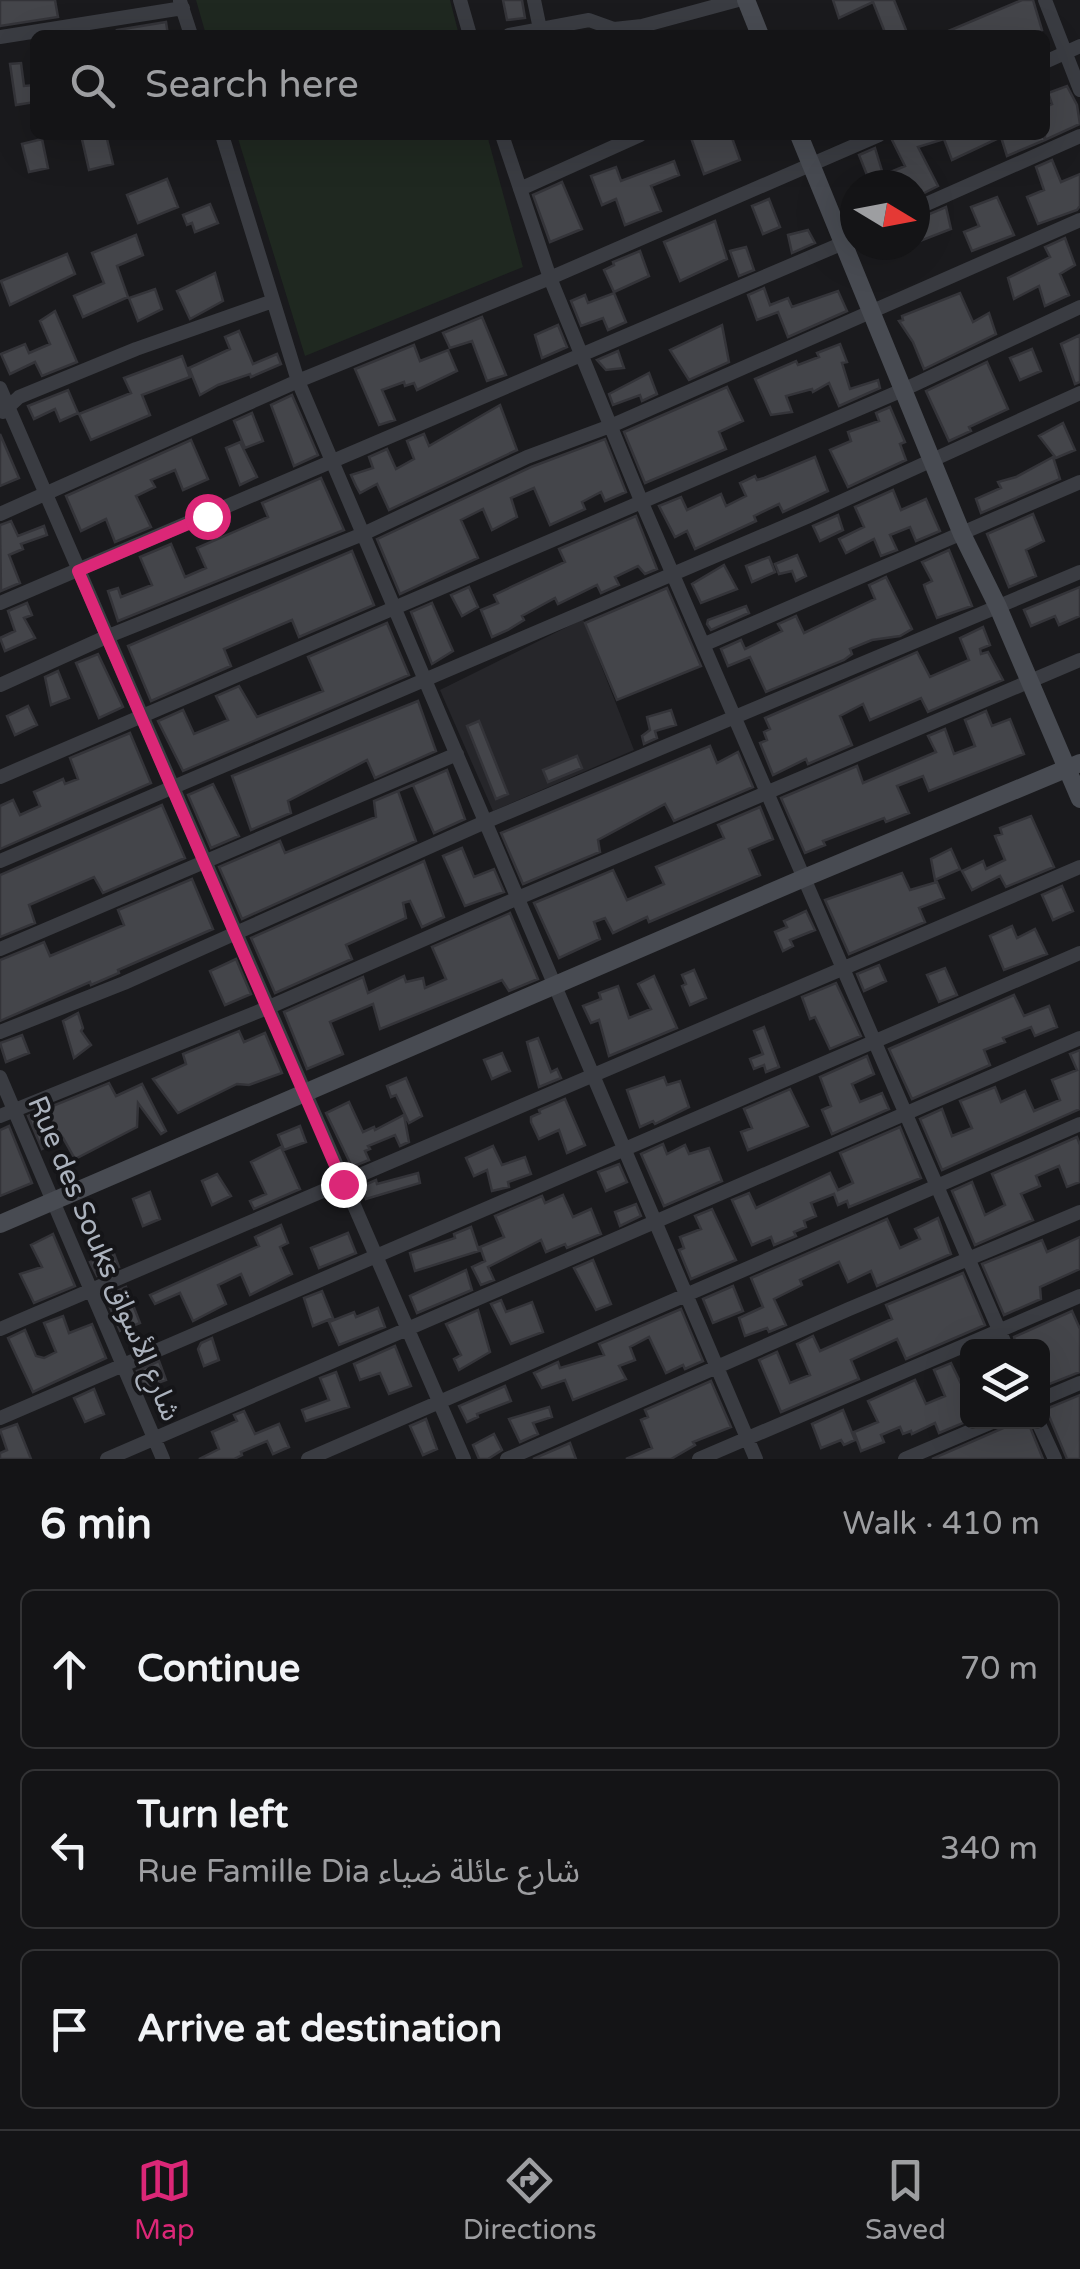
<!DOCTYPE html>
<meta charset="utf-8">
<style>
body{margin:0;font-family:"Varela Round","Noto Sans Arabic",sans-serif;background:#212123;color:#f1f3f6}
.controls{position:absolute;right:30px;bottom:30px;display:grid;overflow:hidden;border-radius:15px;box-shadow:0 10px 40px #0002}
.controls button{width:90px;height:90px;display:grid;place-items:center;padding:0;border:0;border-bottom:2px solid #333335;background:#141416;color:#f1f3f6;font:50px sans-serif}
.compass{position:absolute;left:840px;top:170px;width:90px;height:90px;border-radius:50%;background:#141416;box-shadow:0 10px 40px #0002;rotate:100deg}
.stop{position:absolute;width:30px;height:30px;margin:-22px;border:8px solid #db2777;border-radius:50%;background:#fff}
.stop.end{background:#db2777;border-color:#fff;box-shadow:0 2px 10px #0008}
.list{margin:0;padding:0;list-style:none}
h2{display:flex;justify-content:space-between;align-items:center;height:130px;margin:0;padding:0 40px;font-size:42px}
h2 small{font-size:32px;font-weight:400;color:#9d9ea1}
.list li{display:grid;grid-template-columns:65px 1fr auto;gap:30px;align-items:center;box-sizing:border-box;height:160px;margin:0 20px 20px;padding:0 20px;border:2px solid #333335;border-radius:15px}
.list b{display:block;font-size:38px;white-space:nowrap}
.list p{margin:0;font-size:32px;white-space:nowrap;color:#9d9ea1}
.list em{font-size:32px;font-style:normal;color:#9d9ea1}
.icon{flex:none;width:55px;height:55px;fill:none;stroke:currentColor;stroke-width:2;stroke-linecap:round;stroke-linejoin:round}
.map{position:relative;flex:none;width:1080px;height:1459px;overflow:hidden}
.search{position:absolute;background:#141416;box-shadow:0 10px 40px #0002;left:30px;right:30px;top:30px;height:110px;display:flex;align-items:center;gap:25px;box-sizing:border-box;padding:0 35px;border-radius:15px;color:#9d9ea1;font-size:38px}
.sheet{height:670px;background:#141416}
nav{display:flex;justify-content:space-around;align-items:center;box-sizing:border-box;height:140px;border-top:2px solid #333335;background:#141416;font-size:28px;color:#9d9ea1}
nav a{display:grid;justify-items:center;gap:5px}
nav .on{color:#db2777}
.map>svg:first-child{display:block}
.built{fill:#26262a}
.green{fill:#1f2820}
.building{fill:#44454a;stroke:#343439;stroke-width:2.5}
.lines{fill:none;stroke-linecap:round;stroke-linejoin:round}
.street{stroke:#3a3c42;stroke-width:14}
.secondary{stroke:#484b52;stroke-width:18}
.route{stroke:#db2777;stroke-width:12}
.labels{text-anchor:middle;stroke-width:8;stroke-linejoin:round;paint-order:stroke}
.street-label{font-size:28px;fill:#abb2bd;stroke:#151518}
</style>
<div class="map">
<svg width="1080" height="1459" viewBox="0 0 1080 1459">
<rect width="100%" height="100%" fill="#1a1a1d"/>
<path class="built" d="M583 619 634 750 493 811 440 690Z"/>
<path class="green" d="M196 0H450L459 35H206Z
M237 135H487L523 267 305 356Z"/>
<path class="building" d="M0 0H55L58 17 0 26Z
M503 0H522L525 18 507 20Z
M833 0H894L908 35H886L873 2 839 18Z
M1022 0H1033L1042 30 1031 35H939Z
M166 22 168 35H118L117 30Z
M21 63 24 86 35 85V102L16 105 10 64Z
M1067 86 1077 105 1080 124 1045 140V107L1052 104 1048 93Z
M81 135H106L113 164 89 170Z
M690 135H731L740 160 704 174Z
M898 135H1043L1045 140 1007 156 1001 137 952 160 944 139 918 147 938 186 920 195 915 185H891L886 174 905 166 891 138Z
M42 139 48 168 29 172 22 144Z
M875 148 883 174 869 180 859 155Z
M1052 160 1061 182 1080 174V206L1077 210 1038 224 1027 197 1044 190 1036 167Z
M674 161 679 175 651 186 661 211 625 225 616 199 602 205 591 176 616 167 621 181Z
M167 179 178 207 138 223 127 195Z
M562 182 582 229 550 242 533 195Z
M997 197 1014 235 972 251 964 232 979 226 971 207Z
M769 199 780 227 763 234 752 206Z
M210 204 218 223 195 232 192 223 187 225 183 215Z
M946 207 951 229 915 243V220Z
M715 221 727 259 680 281 664 242Z
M808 230 815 243 792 253 788 235Z
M136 235 143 255 117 266 128 297 83 317 74 296 104 283 92 253Z
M1065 238 1075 265 1060 274 1069 295 1045 306 1039 286 1014 299 1008 278 1050 257 1045 247Z
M746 247 754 270 739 276 730 251Z
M640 251 649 276 614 292 604 270 614 265 613 262Z
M67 254 75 274 10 305 1 281Z
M215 273 223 301 190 319 177 291Z
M764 288 770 305 788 298 792 307 838 291 847 311 788 337 778 312 757 320 748 295Z
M155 289 162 309 138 321 129 298Z
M614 293 626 322 608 330 603 318 581 326 571 301 585 295 588 303Z
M960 293 973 322 989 313 996 334 924 369 913 342 899 321 903 320 902 316Z
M55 311 77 362 42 376 35 362 10 374 1 354 25 344 29 353 50 344 40 321Z
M482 317 506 375 487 381 472 341 450 348 443 333Z
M558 325 567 347 542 358 535 335Z
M722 325 729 362 689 380 670 350Z
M239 331 253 364 277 354 281 364 251 377 250 374 218 385 200 395 189 368 230 349 225 337Z
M1080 335V382L1075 384 1061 344Z
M840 344 847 362 842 363 850 389 878 380 880 388 839 406 829 383 813 392 812 389 786 396 792 412 771 415 755 379 796 361 798 365 819 357 817 353Z
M414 345 420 361 448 350 457 371 417 390 414 383 405 386 404 382 382 390 395 420 379 425 355 369Z
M1032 349 1041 371 1020 380 1010 358Z
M618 351 624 368 606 370 597 360Z
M182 356 190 377 142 395 150 415 91 440 79 414 131 393 124 378Z
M987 362 1008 409 969 427 971 431 949 441 926 391Z
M649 373 657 394 642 401 640 395 613 405 609 394Z
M727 387 743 421 719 432 726 449 645 483 624 432Z
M68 390 78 413 60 421 55 409 34 419 28 406Z
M292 395 318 455 294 466 271 405Z
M500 405 517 450 389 510 377 484 360 493 356 486 351 475 373 468 369 457 387 449 396 469 414 459 407 441 424 434 429 446Z
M890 407 905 442 900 444 906 460 848 487 830 450 851 441 848 432 879 421 876 413Z
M252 413 263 441 245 448 234 421Z
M1063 423 1075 450 1056 458 1039 436Z
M0 434 19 478 0 486Z
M605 439 626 492 605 501 601 492 582 502 585 509 550 525 534 488 511 498 517 517 492 530 483 509 461 520 478 558 400 594 377 539 531 467Z
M191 440 208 479 183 490 175 470 151 480 155 487 136 496 151 527 115 542 106 519 81 531 66 496Z
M240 442 257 477 240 485 226 448Z
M815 457 828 491 783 512 779 504 754 516 756 521 695 549 687 531 675 537 659 506 681 497 687 510 721 494 726 506 746 496 740 483 755 476 757 480 764 478Z
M1053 457 1060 479 981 513 976 499 1001 488 998 482 1016 477Z
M321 478 344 530 118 621 108 591 118 588 121 597 152 585 140 557 171 544 185 577 206 568 197 548 268 517 262 503Z
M893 490 901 510 926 499 940 531 916 541 910 527 890 535 897 550 881 556 874 539 846 553 839 539 864 527 855 507Z
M1033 514 1044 541 1026 550 1036 576 1009 587 987 534Z
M838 515 843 530 820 541 813 526Z
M636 516 657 569 645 574 638 566 615 577 619 585 601 593 597 585 558 604 555 598 522 616 524 620 508 630 492 637 481 610 498 603 494 595 565 562 559 549Z
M11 521 18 536 44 526 47 535 21 544 23 549 9 555 20 583 1 591 0 525Z
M949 550 972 606 937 618 926 591 924 585 932 581 922 562Z
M352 551 374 605 299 637 292 620 224 649 231 666 151 701 128 646Z
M797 555 806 576 796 581 792 571 779 574 775 564Z
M769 557 775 572 752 582 746 566Z
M724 565 737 589 701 603 692 584Z
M886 577 912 629 900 636 872 640 850 649 852 654 844 660 766 692 750 657 728 666 721 649 741 640 745 649 782 631 778 624 796 616 804 633 875 599 869 585Z
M469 587 478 607 462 616 451 595Z
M1080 587V616L1059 625 1055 616 1031 626 1024 610Z
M667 588 701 666 617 700 585 623Z
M27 603 32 615 24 618 35 638 5 651 0 638 15 631 8 611Z
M432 603 453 651 432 664 411 612Z
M746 606 749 613 711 630 707 624 708 620Z
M387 623 409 675 183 771 158 721 183 710 194 734 228 720 216 696 239 686 257 717 323 691 308 657Z
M983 627 990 645 980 649 981 654 988 652 1003 680 928 712 921 698 870 720 863 704 840 716 852 745 808 764 806 759 773 775 760 743 767 740 764 732 770 729 765 718 917 652 930 677 969 660 960 638Z
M98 654 123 707 99 718 76 663Z
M58 671 69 698 51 705 45 677Z
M418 701 436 751 375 778 367 760 288 801 291 813 251 830 232 776Z
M28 706 37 725 15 735 7 716Z
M671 710 676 725 655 731 657 738 644 744 642 736 650 730 647 717Z
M986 711 992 726 1010 719 1024 754 929 791 923 776 897 786 909 813 886 822 884 818 823 841 825 845 805 853 781 798 857 766 863 783 936 752 928 736 945 729 954 754 975 746 965 720Z
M479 721 508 794 496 799 467 726Z
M130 733 151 783 0 849V806L13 800 20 815 40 806 34 792 63 779 65 784 78 779 70 758Z
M710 746 717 763 738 752 753 787 674 821 665 804 598 840 600 852 523 884 501 833Z
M577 756 582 768 548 782 543 770Z
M447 770 465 819 434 833 413 785 398 791Z
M213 784 239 836 211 848 188 795Z
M398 791 416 841 242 919 219 867 280 841 285 853 376 817 374 801Z
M162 805 185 858 103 893 94 877 29 905 35 923 0 937V875Z
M760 807 773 839 749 849 760 875 649 922 647 917 613 933 605 918 594 922 600 939 559 958 534 903 613 870 627 900 664 884 656 867 724 838 718 825Z
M1031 816 1054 867 1006 887 1000 876 972 890 962 871 983 861 986 869 1005 860 995 836 1002 834 1000 828Z
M462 848 474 877 494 869 504 892 465 906 443 856Z
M951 849 960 869 935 880 931 859Z
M424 861 444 917 422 927 410 901 403 903 406 918 346 945 352 959 275 993 251 938Z
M902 873 910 890 937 882 944 898 919 908 925 922 849 954 825 900Z
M192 879 213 929 118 970 119 973 91 985 90 982 0 1021V960L44 942 50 956 124 925 118 910Z
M1062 886 1073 911 1053 920 1042 895Z
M806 911 815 930 790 940 793 946 783 951 775 932 787 927 784 921Z
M510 913 538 979 509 991 502 980 380 1029 373 1004 330 1022 343 1054 307 1069 284 1012 363 977 368 993 404 976 406 982 423 978 425 988 446 979 432 947Z
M1012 926 1017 938 1035 929 1047 954 1004 970 990 936Z
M236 959 251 994 225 1005 210 971Z
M879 965 886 981 864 991 857 974Z
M945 968 957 995 939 1002 927 975Z
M694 970 706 998 690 1005 682 986 686 984 682 975Z
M654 976 677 1028 609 1056 599 1020 591 1023 583 1006 601 999 599 993 618 986 629 1018 651 1009 638 984Z
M836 983 861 1036 830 1049 815 1017 810 1019 802 997Z
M1014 995 1024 1016 1049 1006 1057 1027 1035 1036 1031 1027 1003 1038 1005 1042 984 1050 990 1065 912 1099 889 1049Z
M78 1013 83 1028 81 1031 91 1045 74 1058 63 1021Z
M764 1027 779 1067 766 1072 764 1065 754 1069 750 1059 763 1054 754 1031Z
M239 1031 244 1042 265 1033 282 1073 249 1085 237 1084 178 1113 153 1079 186 1064 183 1054Z
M22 1035 29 1053 6 1062 0 1043Z
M538 1038 551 1072 557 1069 561 1078 539 1087 527 1042Z
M1080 1050V1109L942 1170 920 1119 942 1109 952 1136 972 1128 960 1101 995 1087 1001 1102 1025 1091 1034 1111 1060 1100 1052 1080 1077 1070 1070 1054Z
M502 1053 510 1071 492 1079 484 1060Z
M867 1056 874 1074 852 1084 860 1102 882 1093 889 1109 832 1134 822 1110 831 1106 820 1077Z
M664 1077 667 1085 680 1081 689 1107 655 1124 653 1121 640 1127 627 1090Z
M406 1078 422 1116 409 1123 396 1095 391 1097 387 1086Z
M109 1083 116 1096 142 1084 166 1131 161 1134 138 1103 137 1127 75 1159 63 1138 42 1149 28 1116Z
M790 1089 808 1126 748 1150 741 1132 752 1128 744 1109Z
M565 1099 585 1145 567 1153 559 1130 539 1139 531 1122V1117L540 1113 539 1110Z
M349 1102 363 1132 374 1127 375 1130 404 1115 409 1142 400 1146 395 1135 368 1146 370 1149 365 1151 369 1160 352 1167 326 1113Z
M9 1126 32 1183 0 1196V1130Z
M300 1126 306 1142 284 1150 278 1135Z
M900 1127 921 1178 849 1207 847 1201 838 1205 834 1194 811 1203 816 1216 804 1221 806 1227 794 1232 796 1236 774 1245 771 1237 752 1245 732 1200 749 1193 756 1208 830 1173 838 1190 853 1183 840 1153Z
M1077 1137 1080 1145V1182L1067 1187 1059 1166 1036 1176 1040 1186 1021 1194 1033 1220 975 1245 952 1191 972 1182 985 1215 1005 1205 992 1174Z
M663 1144 667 1154 685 1145 689 1154 709 1148 722 1181 664 1206 641 1154Z
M493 1146 502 1165 525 1157 531 1174 508 1182 509 1187 492 1191 487 1170 474 1176 466 1158Z
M281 1147 300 1189 254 1209 250 1201 266 1194 251 1162Z
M619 1164 627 1182 606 1191 598 1172Z
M418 1173 420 1183 366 1199 362 1186 376 1180 377 1184Z
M217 1174 231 1196 212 1205 202 1181Z
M150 1192 160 1219 143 1226 133 1199Z
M563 1195 573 1217 591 1209 601 1234 567 1248 565 1244 546 1252 541 1240 488 1267 494 1280 481 1285 472 1267 485 1261 480 1247 504 1237 495 1216 542 1196 545 1203Z
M636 1204 641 1216 620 1226 615 1212Z
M712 1209 736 1260 691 1279 679 1250 684 1248 680 1237 701 1229 695 1216Z
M938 1218 951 1254 877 1286 871 1271 848 1282 839 1262 800 1280 802 1285 774 1299 786 1325 769 1332 767 1328 745 1336 739 1318 763 1307 751 1278 887 1219 900 1248 920 1239 915 1229Z
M281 1225 288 1243 280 1247 292 1274 250 1295 241 1274 218 1285 226 1304 193 1321 180 1293 155 1304 150 1295 259 1246 255 1237Z
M471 1227 479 1251 415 1271 410 1253 455 1238 454 1234Z
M348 1233 356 1253 319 1268 311 1248Z
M53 1234 75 1286 34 1303 20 1274 42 1267 31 1245Z
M1080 1237V1269L1040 1287 1041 1299 1004 1315 982 1264 1042 1240 1047 1252Z
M113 1251 119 1267 97 1276 90 1262Z
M593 1260 611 1304 596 1310 574 1268Z
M466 1270 472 1290 417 1313 410 1296Z
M963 1273 985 1325 906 1359 897 1339 851 1360 859 1379 781 1412 759 1360 777 1352 790 1383 810 1375 797 1344 813 1336 820 1351 892 1319 886 1305Z
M733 1286 743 1311 713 1323 703 1299Z
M126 1287 140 1323 120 1331 105 1296Z
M322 1291 333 1318 313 1326 304 1298Z
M501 1300 506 1312 532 1302 543 1332 511 1344 491 1304Z
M378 1308 385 1327 339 1345 329 1322 354 1312 356 1317Z
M681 1309 703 1361 685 1369 683 1365 666 1373 649 1337 630 1347 635 1360 619 1366 626 1379 573 1400 565 1380 542 1388 534 1373 558 1362 560 1368 604 1355 599 1344Z
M478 1310 490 1352 459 1370 454 1359 461 1355 446 1324Z
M1072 1311 1080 1329V1372L1042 1387V1346H1016L1014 1337Z
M63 1316 69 1333 92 1324 106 1358 33 1392 8 1338 25 1330 36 1356 44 1358 56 1352 44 1323Z
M212 1338 219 1360 204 1366 198 1349 201 1343Z
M395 1346 411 1386 389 1394 380 1373 360 1380 354 1364Z
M159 1361 166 1380 144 1388 137 1371Z
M951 1363 968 1398V1421L939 1433 935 1423 912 1434 911 1431 903 1434 900 1427 881 1435 884 1442 861 1451 854 1432 878 1422 868 1401 915 1380 926 1404 945 1396 934 1370Z
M336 1372 349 1407 306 1421 302 1410 329 1400 320 1378Z
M711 1381 731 1427 693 1442 695 1445 671 1459H626L652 1448 641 1420 648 1417 645 1410Z
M505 1386 511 1401 477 1414 478 1417 467 1422 459 1406Z
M94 1389 104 1414 85 1422 74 1398Z
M1080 1395V1459H1067L1046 1409Z
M549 1407 552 1417 533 1423 538 1434 520 1442 509 1419Z
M843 1410 855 1440 844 1445 841 1440 821 1448 812 1424Z
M244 1411 255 1434 279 1424 289 1447 273 1454 267 1441 241 1452 242 1455 234 1459H199L219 1449 212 1432 237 1421 234 1415Z
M426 1419 437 1449 423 1455 410 1426Z
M1017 1422H1028L1043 1459H932Z
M17 1424 31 1459H0V1453L7 1450 0 1430Z
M494 1434 502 1450 488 1459H479L473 1445Z
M570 1443 576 1459H533Z"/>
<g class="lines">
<path class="street" d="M460 0 470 35
M534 0 540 29
M1045 0 1080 90
M180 1 191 35
M509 35 589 20 614 29 642 26 738 0
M0 37 183 8
M1045 62 1080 46
M222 135 298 381 756 1459
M502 135 550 278 642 503 1006 1346
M520 189 640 135
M915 209 1080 136
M0 388 464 1459
M3 412 19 397 136 349 273 301
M0 514 298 381 550 278 879 135
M0 603 855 238
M705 644 1080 482
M0 685 106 637 363 534 527 457 613 425 1080 220
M0 777 905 389 1080 307
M0 861 809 516 1080 393
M0 949 457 754
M0 1032 124 983 485 822 1080 572
M0 1077 163 1459
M0 1116 267 1008 518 898 1080 660
M0 1329 1080 867
M1042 1399 1080 1383
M0 1418 1080 953
M1038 1422 1055 1459
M107 1459 1080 1038
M308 1459 1080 1124
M507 1459 849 1309 1080 1212
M699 1459 1080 1296
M905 1459 992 1422"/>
<path class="secondary" d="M746 0 760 35
M799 135 962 534 998 607 1080 799
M0 1224 804 878 1080 763"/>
</g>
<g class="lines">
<path class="route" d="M207 516 78 571 343 1184"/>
</g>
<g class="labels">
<g class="street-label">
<text transform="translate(105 1258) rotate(67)" y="10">Rue des Souks شارع الأسواق</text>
</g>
</g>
</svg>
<div class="controls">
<button><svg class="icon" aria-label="layers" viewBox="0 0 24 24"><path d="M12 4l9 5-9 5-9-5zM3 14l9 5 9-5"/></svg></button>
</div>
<svg class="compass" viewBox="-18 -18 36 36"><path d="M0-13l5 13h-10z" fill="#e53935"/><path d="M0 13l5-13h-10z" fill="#9d9ea1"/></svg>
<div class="stop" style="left:207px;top:516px"></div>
<div class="stop end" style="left:343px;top:1184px"></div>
<div class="search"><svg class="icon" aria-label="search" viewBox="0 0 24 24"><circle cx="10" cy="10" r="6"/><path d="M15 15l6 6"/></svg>Search here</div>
</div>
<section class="sheet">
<h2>6 min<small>Walk · 410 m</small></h2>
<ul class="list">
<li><svg class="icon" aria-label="ahead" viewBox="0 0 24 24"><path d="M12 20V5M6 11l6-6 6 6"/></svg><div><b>Continue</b></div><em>70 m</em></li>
<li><svg class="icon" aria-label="left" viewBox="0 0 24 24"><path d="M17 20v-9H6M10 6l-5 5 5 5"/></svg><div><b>Turn left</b><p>Rue Famille Dia شارع عائلة ضياء</p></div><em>340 m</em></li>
<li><svg class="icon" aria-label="arrive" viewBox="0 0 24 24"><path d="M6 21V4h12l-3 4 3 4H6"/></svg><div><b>Arrive at destination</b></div></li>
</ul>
</section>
<nav>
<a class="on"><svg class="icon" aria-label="map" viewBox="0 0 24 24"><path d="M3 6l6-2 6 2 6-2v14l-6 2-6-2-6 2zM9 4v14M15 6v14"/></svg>Map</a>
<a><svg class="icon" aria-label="directions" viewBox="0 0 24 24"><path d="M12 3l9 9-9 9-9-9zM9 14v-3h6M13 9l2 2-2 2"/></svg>Directions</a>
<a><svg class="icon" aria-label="saved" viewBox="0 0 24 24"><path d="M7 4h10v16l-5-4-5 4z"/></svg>Saved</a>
</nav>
